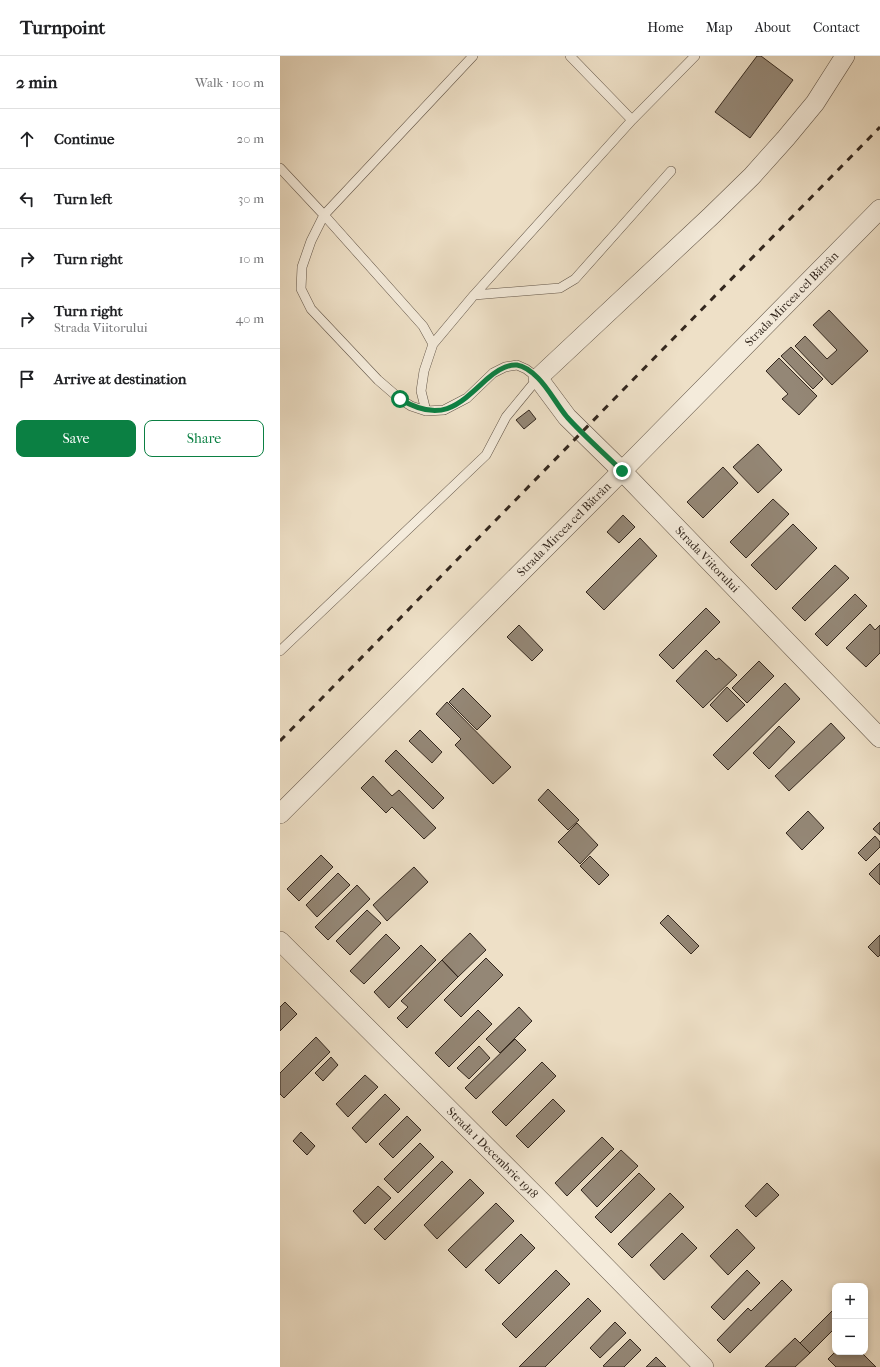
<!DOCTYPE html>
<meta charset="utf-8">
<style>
body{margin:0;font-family:"IM FELL French Canon",serif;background:#f6f6f6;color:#202124}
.controls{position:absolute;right:12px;bottom:12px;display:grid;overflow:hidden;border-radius:8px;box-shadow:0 2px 6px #0003}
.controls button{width:36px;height:36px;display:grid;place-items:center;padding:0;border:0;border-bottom:1px solid #e0e0e0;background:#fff;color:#202124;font:20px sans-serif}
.stop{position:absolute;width:12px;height:12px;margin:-9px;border:3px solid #0b8043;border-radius:50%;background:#fff}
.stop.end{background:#0b8043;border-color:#fff;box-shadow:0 1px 4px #0008}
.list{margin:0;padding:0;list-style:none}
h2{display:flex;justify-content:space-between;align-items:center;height:52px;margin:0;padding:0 16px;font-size:17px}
h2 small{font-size:13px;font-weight:400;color:#757577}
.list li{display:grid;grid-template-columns:26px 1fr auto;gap:12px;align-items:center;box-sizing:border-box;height:60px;padding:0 16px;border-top:1px solid #e0e0e0}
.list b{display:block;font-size:15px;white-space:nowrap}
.list p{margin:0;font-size:13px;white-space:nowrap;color:#757577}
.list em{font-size:13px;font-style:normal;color:#757577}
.actions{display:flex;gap:8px;padding:12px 16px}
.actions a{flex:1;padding:9px 0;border:1px solid #0b8043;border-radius:8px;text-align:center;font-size:14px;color:#0b8043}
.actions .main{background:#0b8043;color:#fff}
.icon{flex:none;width:22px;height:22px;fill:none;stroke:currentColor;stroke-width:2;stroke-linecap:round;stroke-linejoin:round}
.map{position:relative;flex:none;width:600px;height:1311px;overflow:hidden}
header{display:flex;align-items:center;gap:24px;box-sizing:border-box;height:56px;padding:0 20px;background:#fff;border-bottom:1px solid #e0e0e0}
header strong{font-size:19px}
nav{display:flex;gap:22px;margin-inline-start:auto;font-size:14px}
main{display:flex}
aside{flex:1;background:#fff}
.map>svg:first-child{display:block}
.building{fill:#948776;stroke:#33271e}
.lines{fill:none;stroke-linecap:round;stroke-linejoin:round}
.service-casing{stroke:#625548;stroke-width:10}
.minor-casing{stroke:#625548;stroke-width:20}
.service{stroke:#f4ebdb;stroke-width:9}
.minor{stroke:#f4ebdb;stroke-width:19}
.rail{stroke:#33271e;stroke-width:3;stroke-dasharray:7 7;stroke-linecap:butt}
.route{stroke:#0b8043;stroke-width:5}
.labels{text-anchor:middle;stroke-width:3.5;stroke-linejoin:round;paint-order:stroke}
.street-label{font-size:12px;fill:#33271e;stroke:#f4ebdb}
</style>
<header>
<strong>Turnpoint</strong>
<nav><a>Home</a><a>Map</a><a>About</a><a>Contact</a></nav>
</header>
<main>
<aside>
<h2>2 min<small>Walk · 100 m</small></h2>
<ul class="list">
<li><svg class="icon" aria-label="ahead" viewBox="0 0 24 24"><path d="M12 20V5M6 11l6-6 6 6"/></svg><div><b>Continue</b></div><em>20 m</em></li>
<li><svg class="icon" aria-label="left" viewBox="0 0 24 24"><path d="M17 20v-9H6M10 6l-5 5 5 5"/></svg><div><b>Turn left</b></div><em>30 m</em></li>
<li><svg class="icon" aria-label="right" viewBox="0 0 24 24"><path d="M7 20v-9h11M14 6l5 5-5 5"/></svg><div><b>Turn right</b></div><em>10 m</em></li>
<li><svg class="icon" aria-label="right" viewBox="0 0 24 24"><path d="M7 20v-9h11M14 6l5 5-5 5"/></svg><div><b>Turn right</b><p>Strada Viitorului</p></div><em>40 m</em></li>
<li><svg class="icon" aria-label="arrive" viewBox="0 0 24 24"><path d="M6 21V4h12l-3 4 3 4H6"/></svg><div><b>Arrive at destination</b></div></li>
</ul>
<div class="actions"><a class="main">Save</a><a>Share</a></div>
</aside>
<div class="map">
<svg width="600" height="1311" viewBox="0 0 600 1311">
<rect width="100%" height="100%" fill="#eee0c7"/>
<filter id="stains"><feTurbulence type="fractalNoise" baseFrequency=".005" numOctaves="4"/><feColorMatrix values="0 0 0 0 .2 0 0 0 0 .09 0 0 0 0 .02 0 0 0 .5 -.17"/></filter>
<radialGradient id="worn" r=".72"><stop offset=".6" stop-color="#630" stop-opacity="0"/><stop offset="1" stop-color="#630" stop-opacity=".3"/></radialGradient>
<path class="building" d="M477 0H481L513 24 470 82 435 56Z
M549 254 588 295 552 329 515 290 525 280 547 303 557 294 533 269Z
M511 291 543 323 533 333 501 300Z
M499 302 537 340 519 359 502 343 508 338 486 315Z
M249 354 256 363 244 373 236 364Z
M478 388 502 414 478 437 453 411Z
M443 411 458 427 423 462 407 446Z
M493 443 509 458 466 502 450 486Z
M343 459 355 471 339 487 327 476Z
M513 468 537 492 496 534 471 509Z
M360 482 377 500 324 554 306 536Z
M555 509 569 522 525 565 512 552Z
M575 538 587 550 547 590 535 578Z
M426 552 440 566 393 613 379 599Z
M590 568 595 574 600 569V597L586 611 566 592Z
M239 569 263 594 252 605 227 581Z
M426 594 436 604 439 602 457 619 423 652 396 625Z
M479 605 494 620 467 647 452 632Z
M505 627 520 643 448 714 433 699Z
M447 631 465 649 447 666 430 649Z
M183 632 211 660 197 674 169 646Z
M167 646 231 711 213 728 175 689 181 683 156 658Z
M551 667 565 682 509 735 495 720Z
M499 670 515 686 489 713 473 697Z
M140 674 162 696 152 707 129 685Z
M116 694 164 742 153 753 105 705Z
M93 720 112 740 119 734 156 772 144 783 112 751 106 757 81 732Z
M268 733 299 764 288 774 258 744Z
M528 755 544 772 522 794 506 777Z
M600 766V779L593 773Z
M297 767 318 789 300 808 278 786Z
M595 780 600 786V791L586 805 578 797Z
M41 799 53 811 19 845 7 833Z
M310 800 329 819 319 829 300 810Z
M600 807V829L589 818Z
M134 811 148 826 107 865 93 849Z
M58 817 70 829 37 861 26 849Z
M77 829 90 843 48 884 35 871Z
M87 854 101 867 70 899 56 885Z
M388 859 419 890 411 898 380 867Z
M190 877 206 894 178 921 162 904Z
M106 878 120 892 84 928 70 915Z
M600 879V899L598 901 588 891Z
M141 889 156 904 109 952 94 936Z
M206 902 223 919 181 961 164 944Z
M162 904 178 921 127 972 117 962 128 951 121 945Z
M5 946 17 958 0 975V951Z
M239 951 252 965 220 997 206 983Z
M198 954 212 968 169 1011 155 997Z
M36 981 50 996 4 1042 0 1038V1017Z
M235 983 246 994 196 1043 185 1032Z
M199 990 210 1002 189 1023 177 1012Z
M51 1001 58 1009 43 1025 35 1017Z
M262 1006 276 1020 226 1070 212 1056Z
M85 1019 98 1031 68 1061 56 1048Z
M105 1038 120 1053 86 1087 72 1072Z
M273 1043 285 1055 248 1092 236 1080Z
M127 1060 141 1074 113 1102 99 1088Z
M21 1076 35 1090 27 1099 13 1085Z
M322 1081 334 1093 287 1140 275 1127Z
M140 1087 154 1101 118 1137 104 1123Z
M341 1094 358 1110 317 1151 301 1134Z
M162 1105 173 1116 105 1184 94 1173Z
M359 1117 375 1133 331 1177 315 1161Z
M190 1123 204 1137 157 1183 144 1169Z
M487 1127 499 1139 476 1161 465 1150Z
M98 1130 111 1142 85 1168 73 1155Z
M390 1137 404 1151 352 1202 338 1188Z
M216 1147 234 1165 186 1212 168 1194Z
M457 1173 475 1192 448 1219 430 1200Z
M402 1177 417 1192 384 1224 370 1209Z
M241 1178 255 1192 219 1228 205 1214Z
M276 1214 290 1228 236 1282 222 1268Z
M467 1214 480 1227 444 1264 431 1251Z
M502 1224 512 1234 450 1297 437 1284 468 1252 471 1255Z
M308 1242 321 1255 265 1311H239Z
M553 1254 555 1256V1272L530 1297 520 1287Z
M335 1266 346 1277 320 1302 310 1292Z
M515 1282 530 1297 515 1311H485Z
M350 1283 361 1294 344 1311H325L323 1310Z
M555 1296H581L596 1311H556L548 1303Z
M376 1301 386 1311H366Z"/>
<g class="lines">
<g class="service-casing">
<path id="service" d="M290 0 352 64
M0 112 44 159 193 0
M44 159 143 270 153 288 144 315 141 335 146 355 131 350 120 343 98 324 31 253 21 233 22 211 31 185Z
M194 239 352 64 415 0
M153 288 194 239 280 232 295 223 391 115
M0 595 206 399 226 361 258 322 246 313 237 309 225 311 213 317 187 342 164 354 146 355"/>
</g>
<g class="minor-casing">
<g id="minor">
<path id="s1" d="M565 0 535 47 506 82 472 120 431 160 258 322 287 361 342 415 600 682"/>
<path id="s2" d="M0 758 342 415 600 153"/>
<path id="s3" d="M0 885 264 1148 424 1311"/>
</g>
</g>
<use href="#service" class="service"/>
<use href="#minor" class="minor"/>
<path class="rail" d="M0 685 600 71"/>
</g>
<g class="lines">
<path class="route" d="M120 343C160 367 177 351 207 323 215 316 226 308 237 309 244 310 253 317 258 322 269 333 277 349 287 361 304 380 324 397 342 415"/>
</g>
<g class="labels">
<g class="street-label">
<text dy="4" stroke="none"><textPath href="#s2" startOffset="726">Strada Mircea cel Bătrân</textPath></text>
<text dy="4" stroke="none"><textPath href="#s2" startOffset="402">Strada Mircea cel Bătrân</textPath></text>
<text dy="4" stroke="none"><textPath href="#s1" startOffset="695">Strada Viitorului</textPath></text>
<text dy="4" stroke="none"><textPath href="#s3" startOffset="300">Strada 1 Decembrie 1918</textPath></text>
</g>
</g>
<rect width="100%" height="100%" filter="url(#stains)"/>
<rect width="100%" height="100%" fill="url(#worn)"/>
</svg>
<div class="controls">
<button>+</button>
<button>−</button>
</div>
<div class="stop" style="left:120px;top:343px"></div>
<div class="stop end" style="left:342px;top:415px"></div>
</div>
</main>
